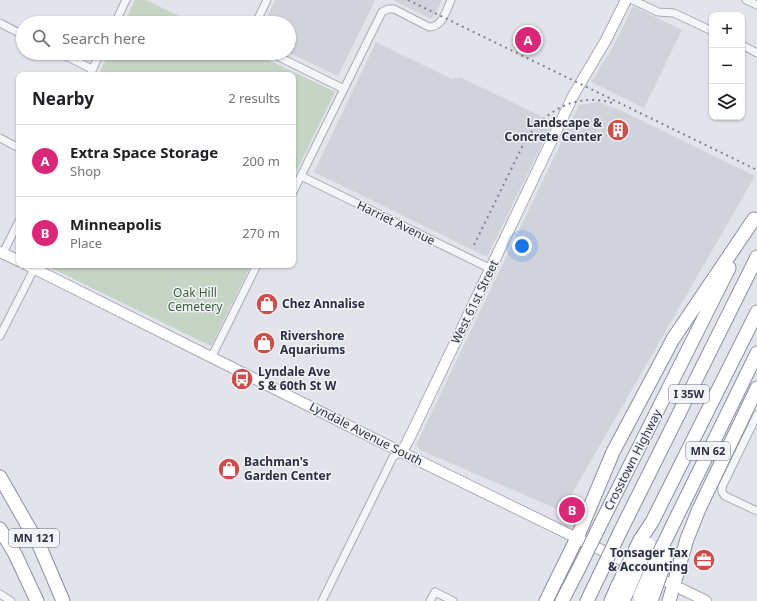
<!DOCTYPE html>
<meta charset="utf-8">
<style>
body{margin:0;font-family:"Noto Sans",sans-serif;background:#f6f6f6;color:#202124}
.controls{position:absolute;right:12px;top:12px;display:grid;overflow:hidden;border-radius:8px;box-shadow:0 1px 3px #0004}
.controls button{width:36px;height:36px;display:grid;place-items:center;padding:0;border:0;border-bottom:1px solid #e0e0e0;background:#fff;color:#202124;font:20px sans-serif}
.you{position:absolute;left:522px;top:246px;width:14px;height:14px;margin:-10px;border:3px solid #fff;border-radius:50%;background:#1a73e8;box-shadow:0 0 0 6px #1a73e833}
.badge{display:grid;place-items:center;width:26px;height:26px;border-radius:50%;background:#db2777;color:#fff;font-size:13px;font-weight:700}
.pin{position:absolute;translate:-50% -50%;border:2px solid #fff;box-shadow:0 1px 4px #0006}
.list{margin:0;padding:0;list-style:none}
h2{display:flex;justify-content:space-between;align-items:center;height:52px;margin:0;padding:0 16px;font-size:17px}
h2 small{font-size:13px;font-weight:400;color:#757577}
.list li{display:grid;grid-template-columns:26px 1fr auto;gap:12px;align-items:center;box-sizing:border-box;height:72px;padding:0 16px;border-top:1px solid #e0e0e0}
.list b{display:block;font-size:15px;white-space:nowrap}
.list p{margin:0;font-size:13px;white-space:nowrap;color:#757577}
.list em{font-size:13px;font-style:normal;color:#757577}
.icon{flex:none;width:22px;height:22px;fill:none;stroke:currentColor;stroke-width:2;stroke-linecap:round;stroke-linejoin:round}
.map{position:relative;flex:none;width:757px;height:601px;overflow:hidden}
.search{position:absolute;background:#fff;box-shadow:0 1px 3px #0004;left:16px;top:16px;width:280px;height:44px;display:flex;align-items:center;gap:10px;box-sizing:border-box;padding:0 14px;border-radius:22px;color:#757577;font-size:15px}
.panel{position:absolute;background:#fff;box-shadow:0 1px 3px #0004;left:16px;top:72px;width:280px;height:196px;border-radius:8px}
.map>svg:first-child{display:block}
.built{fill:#d1d3dc}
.green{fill:#c5d4c4}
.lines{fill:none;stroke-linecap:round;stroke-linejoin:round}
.street-casing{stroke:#a8aab5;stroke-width:9}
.secondary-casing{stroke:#a8aab5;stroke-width:12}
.highway-casing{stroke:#8a8fa1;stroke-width:15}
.street{stroke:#f5f6f9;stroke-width:7}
.secondary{stroke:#fff;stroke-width:10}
.highway{stroke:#fff;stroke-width:13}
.rail{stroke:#7c8194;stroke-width:2;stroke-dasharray:2 4;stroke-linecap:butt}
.highway-bridge-casing{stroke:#8a8fa1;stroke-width:15;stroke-linecap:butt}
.highway-bridge{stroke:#fff;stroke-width:13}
.labels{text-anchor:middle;stroke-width:3;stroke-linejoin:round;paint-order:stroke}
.shield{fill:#f2f4f8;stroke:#676a79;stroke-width:1}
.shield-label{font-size:11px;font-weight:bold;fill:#2b2f42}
.poi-label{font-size:12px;font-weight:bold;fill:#2b2f42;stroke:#f2f4f8;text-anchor:start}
.street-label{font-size:12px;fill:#2b2f42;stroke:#f2f4f8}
.park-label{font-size:12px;fill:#385e38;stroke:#f2f4f8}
</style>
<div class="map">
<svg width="757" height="601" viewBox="0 0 757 601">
<rect width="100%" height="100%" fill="#e3e4eb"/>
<path class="built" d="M275 0H375L338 76 289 53V23H264Z
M393 0H442L433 17 431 19Z
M633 6 682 30 644 108 591 82 613 47Z
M376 42 452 79 460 77 553 122 487 257 314 172Z
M599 102 620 110 755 176 562 511 420 450 416 445 579 105Z"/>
<path class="green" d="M135 0H146L193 23H124Z
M109 53H254L335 92 293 178V75H98Z
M45 265H251L211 346Z"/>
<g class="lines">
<g class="street-casing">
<path id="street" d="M633 0 658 12 674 13 712 31
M746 0 757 5
M0 23 23 35
M115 23 126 0
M256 23 267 0
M742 45 757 53
M60 53 92 69
M271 53 344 89
M90 75 100 53
M0 138 19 148
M301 176 491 269
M293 192 382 12 388 9H394L429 27C443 27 446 10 451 0
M3 253 19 221
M0 336 34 269
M212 356 257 265
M757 415 722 487V492L725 496 757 511
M0 594 11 601
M322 601 393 457 401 452
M430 601 435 592 453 601"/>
</g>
<g class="secondary-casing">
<path id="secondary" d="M0 252 19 261
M27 265 401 452 634 566
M401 452 407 443 574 94 606 40 626 0
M653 575 706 601"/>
</g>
<g class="highway-casing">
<path id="highway" d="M0 477 40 547 63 601
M602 521 729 268
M0 529 15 554 37 601
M621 530 757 257
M640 540 652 522 757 312
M661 549 757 353
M546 601 577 538 613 452 673 339 754 219
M562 601 580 566
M587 601 599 576
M611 601 618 585
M623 601 628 590
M669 601 687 539 699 509 757 388"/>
</g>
<use href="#street" class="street"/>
<use href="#secondary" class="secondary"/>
<use href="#highway" class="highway"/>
<path class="rail" d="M408 0 757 170
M474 245 523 145C542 112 574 92 613 103"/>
<g class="highway-bridge-casing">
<path id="highway-bridge" d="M580 566 602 521
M599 576 621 530
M618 585 640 540
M628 590 648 544
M640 596 661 549
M651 601 668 553"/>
</g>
<use href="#highway-bridge" class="highway-bridge"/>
</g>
<defs>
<g id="building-disc" transform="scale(1.15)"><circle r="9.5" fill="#cd4f4b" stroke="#f2f4f8"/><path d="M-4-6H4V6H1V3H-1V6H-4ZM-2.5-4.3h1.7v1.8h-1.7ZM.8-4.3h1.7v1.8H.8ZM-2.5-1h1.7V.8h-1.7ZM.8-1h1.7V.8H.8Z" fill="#fff"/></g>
<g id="shop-disc" transform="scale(1.15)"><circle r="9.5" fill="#cd4f4b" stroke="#f2f4f8"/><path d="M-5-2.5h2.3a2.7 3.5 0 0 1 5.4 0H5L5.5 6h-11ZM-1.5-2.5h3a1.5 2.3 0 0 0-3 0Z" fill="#fff"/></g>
<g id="bus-disc" transform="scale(1.15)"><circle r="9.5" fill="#cd4f4b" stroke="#f2f4f8"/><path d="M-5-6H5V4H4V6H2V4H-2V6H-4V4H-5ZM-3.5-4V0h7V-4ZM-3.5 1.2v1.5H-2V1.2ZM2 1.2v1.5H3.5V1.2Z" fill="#fff"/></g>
<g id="office-disc" transform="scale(1.15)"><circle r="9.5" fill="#cd4f4b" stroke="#f2f4f8"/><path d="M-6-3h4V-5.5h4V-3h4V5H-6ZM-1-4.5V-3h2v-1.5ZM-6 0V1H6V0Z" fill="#fff"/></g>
</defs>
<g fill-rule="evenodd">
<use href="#building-disc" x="618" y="130"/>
<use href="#shop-disc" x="267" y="304"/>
<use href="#shop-disc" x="264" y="343"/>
<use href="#bus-disc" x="242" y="379"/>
<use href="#shop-disc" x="229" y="469"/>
<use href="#office-disc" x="704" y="560"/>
</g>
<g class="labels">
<g class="shield">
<rect x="669" y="385" width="40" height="18" rx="3"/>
<rect x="686" y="442" width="44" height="18" rx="3"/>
<rect x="9" y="529" width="50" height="18" rx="3"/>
</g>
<g class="shield-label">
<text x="689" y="398">I 35W</text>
<text x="708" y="455">MN 62</text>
<text x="34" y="542">MN 121</text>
</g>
<g class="poi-label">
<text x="602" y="127" text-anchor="end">Landscape &amp;<tspan x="602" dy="14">Concrete Center</tspan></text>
<text x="282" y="308">Chez Annalise</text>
<text x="280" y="340">Rivershore<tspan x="280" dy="14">Aquariums</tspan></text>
<text x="258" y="376">Lyndale Ave<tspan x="258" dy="14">S &amp; 60th St W</tspan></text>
<text x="244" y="466">Bachman's<tspan x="244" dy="14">Garden Center</tspan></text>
<text x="688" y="557" text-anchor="end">Tonsager Tax<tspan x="688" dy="14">&amp; Accounting</tspan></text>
</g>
<g class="street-label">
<text transform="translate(396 223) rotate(26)" y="4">Harriet Avenue</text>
<text transform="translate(475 302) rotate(-64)" y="4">West 61st Street</text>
<text transform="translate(366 434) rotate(27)" y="4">Lyndale Avenue South</text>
<text transform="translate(633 460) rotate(-63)" y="4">Crosstown Highway</text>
</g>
<g class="park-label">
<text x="195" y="297">Oak Hill<tspan x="195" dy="14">Cemetery</tspan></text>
</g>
</g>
</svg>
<div class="controls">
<button>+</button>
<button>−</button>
<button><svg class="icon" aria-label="layers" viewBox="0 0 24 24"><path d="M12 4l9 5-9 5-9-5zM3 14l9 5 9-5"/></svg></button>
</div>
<div class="you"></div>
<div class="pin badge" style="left:528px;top:40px">A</div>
<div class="pin badge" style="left:572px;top:510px">B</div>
<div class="search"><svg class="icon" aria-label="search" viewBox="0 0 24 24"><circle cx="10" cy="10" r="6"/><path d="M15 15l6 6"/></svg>Search here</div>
<section class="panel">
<h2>Nearby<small>2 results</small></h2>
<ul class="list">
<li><span class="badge">A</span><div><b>Extra Space Storage</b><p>Shop</p></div><em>200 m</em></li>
<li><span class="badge">B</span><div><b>Minneapolis</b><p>Place</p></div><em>270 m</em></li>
</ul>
</section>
</div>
